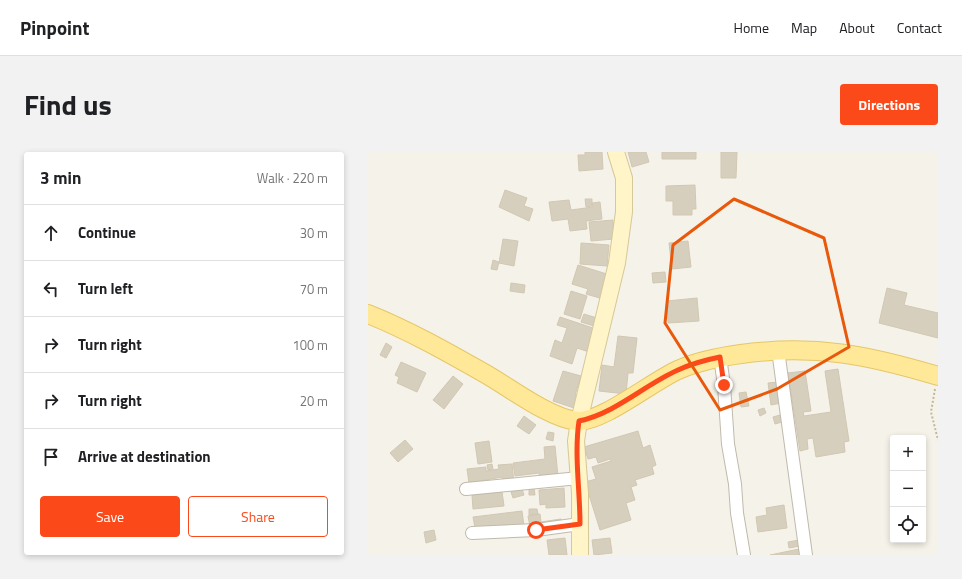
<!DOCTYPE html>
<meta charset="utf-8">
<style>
body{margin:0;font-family:"Titillium Web",sans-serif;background:#f2f2f2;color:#202124}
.controls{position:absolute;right:12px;bottom:12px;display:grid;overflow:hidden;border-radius:4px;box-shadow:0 2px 6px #0003}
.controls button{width:36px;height:36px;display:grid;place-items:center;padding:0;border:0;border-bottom:1px solid #e0e0e0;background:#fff;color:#202124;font:20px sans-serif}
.stop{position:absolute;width:12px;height:12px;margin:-9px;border:3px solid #fc4919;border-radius:50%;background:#fff}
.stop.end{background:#fc4919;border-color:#fff;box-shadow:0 1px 4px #0008}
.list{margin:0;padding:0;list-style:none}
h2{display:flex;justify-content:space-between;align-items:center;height:52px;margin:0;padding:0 16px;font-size:17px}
h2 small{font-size:13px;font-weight:400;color:#757577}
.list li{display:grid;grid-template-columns:26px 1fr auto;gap:12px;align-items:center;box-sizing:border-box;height:56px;padding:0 16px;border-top:1px solid #e0e0e0}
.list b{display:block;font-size:15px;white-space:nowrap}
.list em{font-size:13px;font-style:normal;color:#757577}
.actions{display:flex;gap:8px;padding:12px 16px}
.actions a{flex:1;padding:9px 0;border:1px solid #fc4919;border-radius:4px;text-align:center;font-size:14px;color:#fc4919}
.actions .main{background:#fc4919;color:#fff}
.icon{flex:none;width:22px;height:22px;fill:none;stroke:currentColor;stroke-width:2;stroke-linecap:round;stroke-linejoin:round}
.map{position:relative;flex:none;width:570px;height:403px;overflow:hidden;border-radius:4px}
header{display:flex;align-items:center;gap:24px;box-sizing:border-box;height:56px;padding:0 20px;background:#fff;border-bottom:1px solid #e0e0e0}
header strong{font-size:19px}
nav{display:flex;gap:22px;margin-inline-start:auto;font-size:14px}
.intro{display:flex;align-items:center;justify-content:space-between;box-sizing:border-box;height:96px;padding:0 24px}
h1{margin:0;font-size:28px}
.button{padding:10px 18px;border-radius:4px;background:#fc4919;color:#fff;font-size:14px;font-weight:700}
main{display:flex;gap:24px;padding:0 24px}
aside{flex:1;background:#fff;border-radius:4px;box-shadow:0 2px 6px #0003}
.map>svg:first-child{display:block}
.building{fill:#d7cfbe;stroke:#d1c7b2}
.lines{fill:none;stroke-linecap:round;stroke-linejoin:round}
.street-casing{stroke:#c0baac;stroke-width:14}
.secondary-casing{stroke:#d5c899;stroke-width:18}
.primary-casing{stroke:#e5c767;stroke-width:20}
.path{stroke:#c2b79d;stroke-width:2;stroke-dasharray:2 2;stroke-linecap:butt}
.street{stroke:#fff;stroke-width:12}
.secondary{stroke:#fff5c9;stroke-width:16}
.primary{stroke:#ffe898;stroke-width:18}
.route{stroke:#fc4919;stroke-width:5}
.marked{fill:none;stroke:#e8590c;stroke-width:3;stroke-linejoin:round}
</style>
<header>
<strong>Pinpoint</strong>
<nav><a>Home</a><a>Map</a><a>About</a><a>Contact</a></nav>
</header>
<div class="intro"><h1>Find us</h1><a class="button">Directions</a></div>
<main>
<aside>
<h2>3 min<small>Walk · 220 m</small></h2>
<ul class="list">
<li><svg class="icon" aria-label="ahead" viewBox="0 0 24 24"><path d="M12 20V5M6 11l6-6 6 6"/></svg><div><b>Continue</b></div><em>30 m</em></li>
<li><svg class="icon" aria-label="left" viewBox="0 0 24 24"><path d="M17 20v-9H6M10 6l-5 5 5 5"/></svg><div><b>Turn left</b></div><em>70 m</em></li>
<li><svg class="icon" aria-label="right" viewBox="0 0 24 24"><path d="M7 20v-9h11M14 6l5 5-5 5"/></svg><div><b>Turn right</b></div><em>100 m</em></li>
<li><svg class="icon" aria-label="right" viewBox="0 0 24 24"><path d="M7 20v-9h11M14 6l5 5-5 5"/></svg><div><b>Turn right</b></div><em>20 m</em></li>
<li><svg class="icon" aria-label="arrive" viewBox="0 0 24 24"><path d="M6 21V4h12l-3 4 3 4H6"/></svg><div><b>Arrive at destination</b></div></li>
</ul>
<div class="actions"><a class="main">Save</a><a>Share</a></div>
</aside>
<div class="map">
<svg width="570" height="403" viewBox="0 0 570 403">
<rect width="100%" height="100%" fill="#f5f2e9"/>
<path class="building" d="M217 0H234L235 17 211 19 210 3H217Z
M260 0H278L281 10 264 15Z
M294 0H328V7H294Z
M353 0H369L368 26H353Z
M327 33 328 57H324V63H305V49H298V34Z
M137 38 159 46 156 54 165 57 161 69 131 55Z
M217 47H224V54L218 55Z
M201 48 203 58 225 55 224 51 232 50 234 67 218 69 219 77 202 79 200 67 184 69 181 50Z
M245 68 246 87 223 89 221 70Z
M135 87 150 89 146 114 131 111Z
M320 89 323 115 304 117 301 91Z
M213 91 241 93 239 114 212 112Z
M125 108 131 110 129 118 123 117Z
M210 113 242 123 235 147 218 142 220 137 204 132Z
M297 120 298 130 285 131 284 121Z
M143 131 157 133 156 141 142 139Z
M519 136 539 141 536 153 570 161V186L511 171Z
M203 139 219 144 212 167 196 162Z
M329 146 331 169 300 171 299 149Z
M216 162 229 166 226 174 213 170Z
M192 165 228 177 221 200 209 196 204 212 182 204 187 188 194 191 199 176 189 173Z
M250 184 269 186 265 221H260L258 242 231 239 234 213 246 215Z
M18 191 24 195 18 206 12 203Z
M33 210 58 221 49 240 29 231 31 225 27 223Z
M470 217 481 289 476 290 477 300 448 305 445 286 439 287 440 297 432 299 420 221 437 219 443 259 435 260 436 264 463 260 457 219Z
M195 219 213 224 207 243 213 245 209 257 185 249Z
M85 224 95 232 76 257 65 248Z
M410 230 413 251 403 253 400 231Z
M378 240 381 254 373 255 371 241Z
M396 256 398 261 392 264 390 258Z
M412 263 414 270 407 272 405 265Z
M156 264 168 273 161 282 149 274Z
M270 279 275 296 282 293 288 313 284 315 286 322 267 328 269 333 263 335 267 348 258 351 263 368 232 378 217 330 228 327 224 315 243 309 242 307 230 311 228 305 220 307 216 295Z
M180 280 186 281 185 289 178 287Z
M37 288 45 297 30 310 22 301Z
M121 289 124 310 110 312 107 291Z
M187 294 190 325 172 327 171 321 147 324 145 311 177 307 176 295Z
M124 312 125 317 120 318 119 313Z
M144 312 146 331 135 332 134 325 101 331 99 317 118 315V319L131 317 130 313Z
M161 336H166L167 343H161Z
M196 336 197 355 178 356V352L172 353 171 338Z
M154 337 156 343 145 346 143 340Z
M134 340 136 354 105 357 104 343Z
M416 353 419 376 390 380 388 365 399 363 398 356Z
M161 357H169L170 362 161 363Z
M154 359 156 374 107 376 105 365Z
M172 362 173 370 193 367 194 374 162 375 160 364Z
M66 378 68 388 58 391 56 380Z
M197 386 199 403H181L179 388Z
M242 386 244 401 226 403 224 388Z
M431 388 432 394 421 396 420 390Z
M431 397 432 403H402Z"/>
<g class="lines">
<g class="street-casing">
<path id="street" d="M410 198 438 403
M352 205 356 233 360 292 367 332 369 361 376 403
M98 337 211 326
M104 381 168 378 212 372"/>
</g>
<g class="secondary-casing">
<path id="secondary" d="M212 403V341L208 289 211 269 249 111 256 60V26L248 0"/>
</g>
<g class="primary-casing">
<path id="primary" d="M0 162C40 178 79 200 116 221 141 235 181 266 209 269 233 271 285 229 310 218 330 209 351 205 373 202 447 192 500 203 570 224"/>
</g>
<path class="path" d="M567 237 563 260 570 288"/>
<use href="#street" class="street"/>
<use href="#secondary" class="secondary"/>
<use href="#primary" class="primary"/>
</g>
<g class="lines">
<path class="route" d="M168 378 212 372C212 337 206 303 211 269 248 261 276 233 310 218 323 212 337 208 352 205L356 233"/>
</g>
<path class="marked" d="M366 47 456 86 481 195 409 237 352 258 297 171 305 93Z"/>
</svg>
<div class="controls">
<button>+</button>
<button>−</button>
<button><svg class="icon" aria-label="locate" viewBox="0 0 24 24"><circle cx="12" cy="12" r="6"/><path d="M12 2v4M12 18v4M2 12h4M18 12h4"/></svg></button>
</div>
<div class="stop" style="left:168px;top:378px"></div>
<div class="stop end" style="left:356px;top:233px"></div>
</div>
</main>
